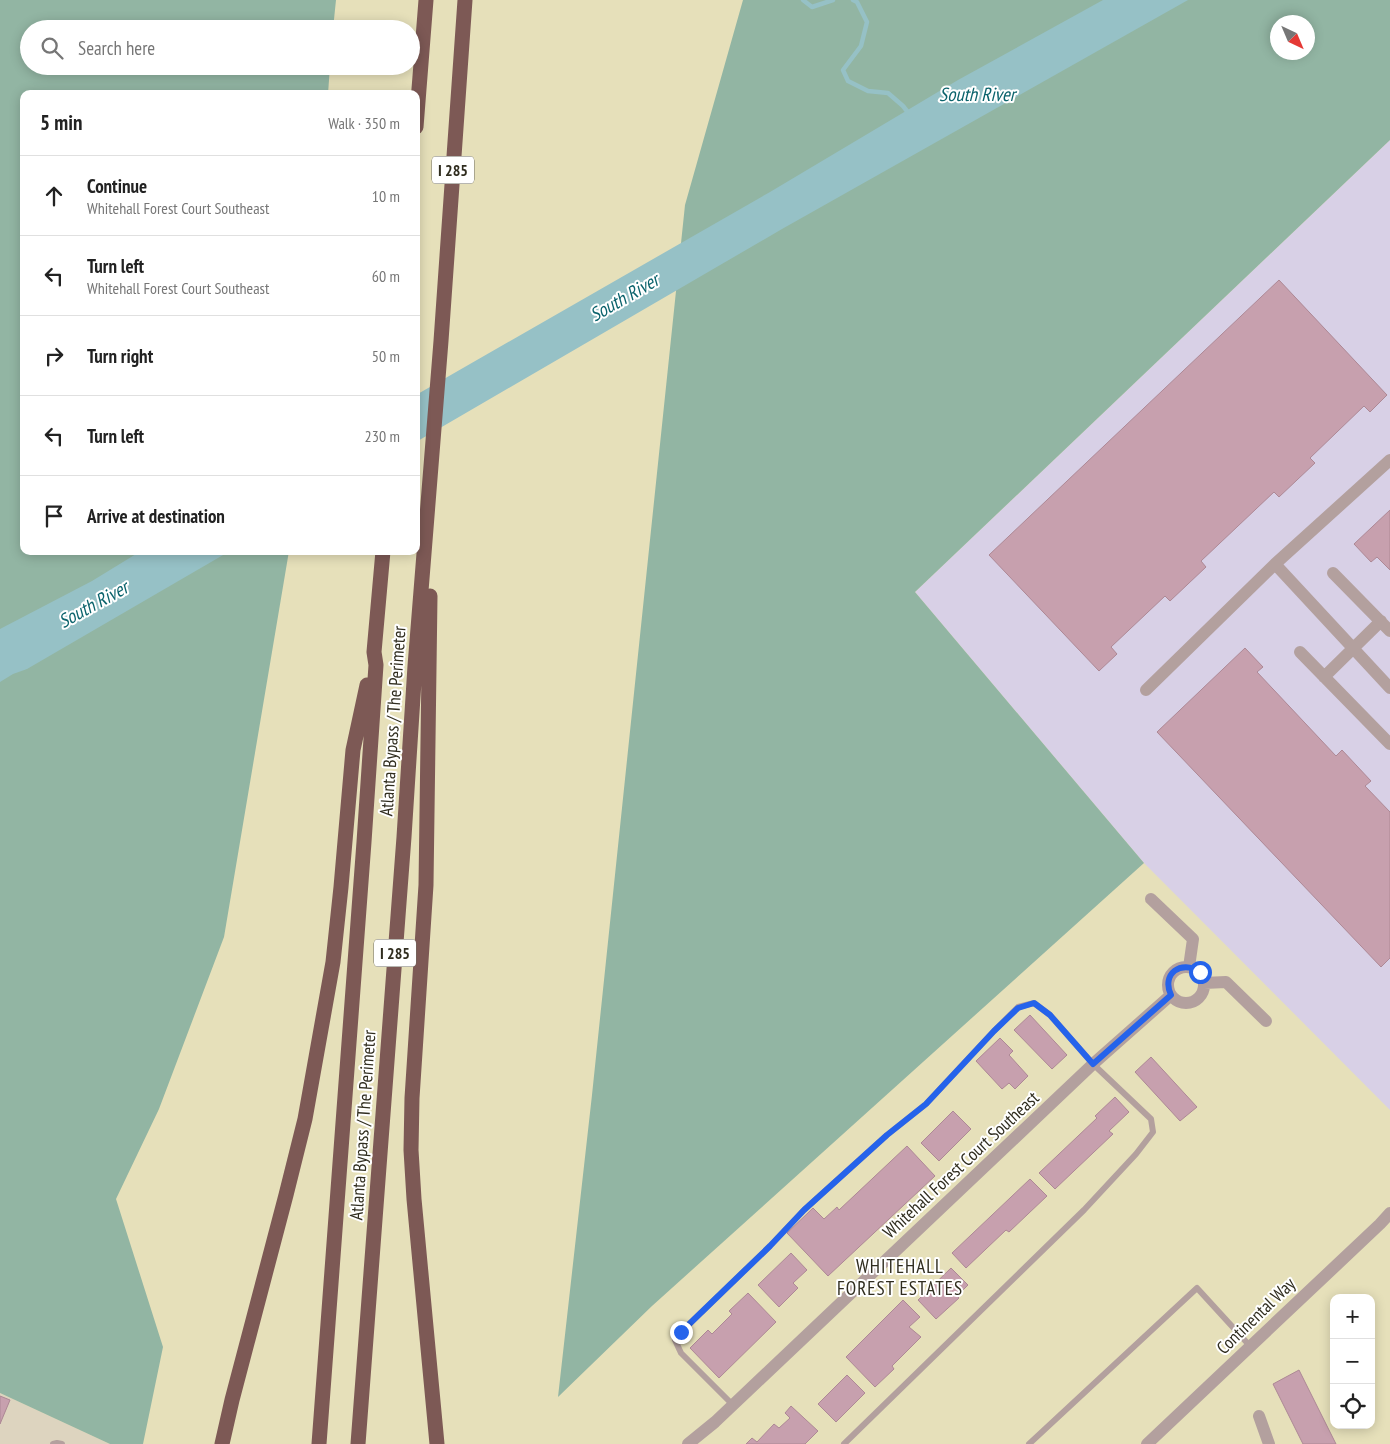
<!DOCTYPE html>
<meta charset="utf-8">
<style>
body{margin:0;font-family:"PT Sans Narrow",sans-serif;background:#f6f6f6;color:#222}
.controls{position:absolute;right:15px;bottom:15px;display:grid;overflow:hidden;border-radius:10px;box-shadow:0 2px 12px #0003}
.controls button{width:45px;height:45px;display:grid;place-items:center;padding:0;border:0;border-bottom:1px solid #e0e0e0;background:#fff;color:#222;font:25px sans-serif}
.compass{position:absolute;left:1270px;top:15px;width:45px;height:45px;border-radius:50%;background:#fff;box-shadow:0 2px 12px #0003;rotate:136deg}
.stop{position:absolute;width:15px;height:15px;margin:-11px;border:4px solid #2563eb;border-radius:50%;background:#fff}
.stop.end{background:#2563eb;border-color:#fff;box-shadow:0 1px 5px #0008}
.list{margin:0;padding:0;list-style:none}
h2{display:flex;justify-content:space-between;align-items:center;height:65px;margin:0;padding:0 20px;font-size:21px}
h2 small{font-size:16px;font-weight:400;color:#767676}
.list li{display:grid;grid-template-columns:32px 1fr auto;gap:15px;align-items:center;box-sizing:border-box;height:80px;padding:0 20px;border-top:1px solid #e0e0e0}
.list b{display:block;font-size:19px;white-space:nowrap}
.list p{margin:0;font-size:16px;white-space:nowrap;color:#767676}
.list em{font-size:16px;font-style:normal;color:#767676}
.icon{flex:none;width:28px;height:28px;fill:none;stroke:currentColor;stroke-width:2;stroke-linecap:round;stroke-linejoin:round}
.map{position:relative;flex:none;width:1390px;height:1444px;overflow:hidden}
.search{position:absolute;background:#fff;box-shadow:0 2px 12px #0003;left:20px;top:20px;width:400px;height:55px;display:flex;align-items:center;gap:12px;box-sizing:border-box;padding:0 18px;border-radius:28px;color:#767676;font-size:19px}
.panel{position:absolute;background:#fff;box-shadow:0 2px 12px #0003;left:20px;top:90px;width:400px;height:465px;border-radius:10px}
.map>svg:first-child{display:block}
.commercial{fill:#ddd4bf}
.industrial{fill:#d8d0e6}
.forest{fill:#92b5a3;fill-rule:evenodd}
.water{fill:#96c1c6}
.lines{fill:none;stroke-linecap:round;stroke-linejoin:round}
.stream{stroke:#96c1c6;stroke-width:4.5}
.building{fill:#c7a0ae;stroke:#ad8895}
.lane{stroke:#b3a09e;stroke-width:6}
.street{stroke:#b3a09e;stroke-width:12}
.highway{stroke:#7d5955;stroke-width:15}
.route{stroke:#2563eb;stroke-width:6}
.labels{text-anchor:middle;stroke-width:4;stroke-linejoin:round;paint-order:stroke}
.shield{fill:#fff;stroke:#6e6c62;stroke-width:1}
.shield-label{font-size:16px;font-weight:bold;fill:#302d1f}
.street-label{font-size:18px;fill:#302d1f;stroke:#fff}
.water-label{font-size:19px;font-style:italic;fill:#0b636c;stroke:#fff}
.neighbourhood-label{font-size:19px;letter-spacing:1px;fill:#302d1f;stroke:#fff}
</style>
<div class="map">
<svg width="1390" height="1444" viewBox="0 0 1390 1444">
<rect width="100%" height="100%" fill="#e6e0ba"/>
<path class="commercial" d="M0 1393 110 1444H0Z"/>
<path class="industrial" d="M1390 140V1110L1144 863 915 592Z"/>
<path class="forest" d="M0 0H336L333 29H29V66H330L328 94H24V551H289L224 937 159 1109 116 1199 163 1347 143 1444H110L0 1393Z
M743 0H1390V140L915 592 1144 863 652 1306 558 1397 592 1095 685 205ZM1278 22H1308V52H1278Z"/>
<path class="water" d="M1103 0H1188L782 229 416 442V395L770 192 958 80Z
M141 551H230L27 669 13 674 0 682V629L92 581Z"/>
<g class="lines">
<path class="stream" d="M803 0 812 7 833 0
M853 0 857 2 867 22 861 46 843 70 848 81 868 91 888 93 903 106 910 115"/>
</g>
<path class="building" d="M1279 280 1387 395 1370 412 1364 406 1310 458 1315 463 1279 497 1274 492 1201 561 1206 567 1170 601 1165 596 1111 647 1117 654 1099 671 989 555Z
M1390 510V570L1377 557 1371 562 1354 544Z
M1245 648 1263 667 1257 672 1336 756 1342 750 1371 781 1365 786 1390 812V958L1381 967 1157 732Z
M1030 1015 1067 1055 1052 1069 1014 1030Z
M1000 1038 1013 1051 1009 1055 1028 1076 1015 1089 1009 1083 1002 1089 976 1061Z
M1151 1057 1197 1107 1180 1121 1135 1072Z
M1115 1097 1129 1112 1109 1131 1113 1134 1055 1189 1039 1173 1097 1118 1095 1116Z
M953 1111 971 1129 939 1161 921 1143Z
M907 1146 935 1176 828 1276 787 1233 813 1208 824 1219 837 1207 839 1210Z
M1030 1179 1047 1196 1009 1232 1006 1230 966 1268 952 1253Z
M791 1253 807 1270 793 1283 798 1288 779 1307 758 1285Z
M951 1268 968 1285 957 1296 959 1298 936 1319 918 1300Z
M748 1293 776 1322 719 1378 690 1348 708 1330 712 1334 732 1314 729 1311Z
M903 1300 920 1317 909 1327 921 1337 892 1366 894 1369 875 1387 846 1357Z
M1299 1370 1336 1444H1303L1273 1384Z
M847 1375 865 1393 836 1422 818 1404Z
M0 1396 10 1400 0 1424Z
M791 1406 818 1431 805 1444H746L752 1438 757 1442 774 1424 779 1428 790 1418 785 1413Z"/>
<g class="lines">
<path class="lane" d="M733 1405 681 1353 675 1340 681 1332 770 1246 804 1210 887 1135 926 1104 994 1031 1018 1007 1034 1003 1050 1015 1093 1064 1151 1119 1153 1132 1136 1154 1084 1210 844 1444
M53 1444 57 1443 62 1444
M1029 1444 1197 1288 1250 1346"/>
<path class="street" d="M1275 564 1390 688
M1333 573 1390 631
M1300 652 1390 744
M1324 677 1381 621
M1146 690 1275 564 1390 460
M1151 899 1193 939 1189 967
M1168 985a18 18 0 1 1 36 0a18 18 0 1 1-36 0Z
M1204 983 1226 982 1266 1021
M1259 1416 1269 1444
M688 1444 715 1422 1093 1064 1171 995
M1147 1444 1380 1224 1390 1213"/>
<path class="highway" d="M416 127 426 0
M430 596 426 885 412 1098 411 1150 414 1199 437 1444
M222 1444 232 1400 286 1195 305 1119 333 962 341 887 353 750 367 685
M319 1444 364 842 376 665 374 652 383 551
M358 1444 404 837 415 666 441 341 465 0"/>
</g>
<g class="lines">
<path class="route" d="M681 1332 770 1246 804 1210 887 1135 926 1104 994 1031 1018 1008 1034 1003 1050 1015 1093 1064 1171 995C1161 974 1181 959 1200 972"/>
</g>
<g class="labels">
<g class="shield">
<rect x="432" y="156.5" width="42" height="27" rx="4"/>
<rect x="374" y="939.5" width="42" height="27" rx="4"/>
</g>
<g class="shield-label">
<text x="453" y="176">I 285</text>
<text x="395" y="959">I 285</text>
</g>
<g class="street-label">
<text transform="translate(393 721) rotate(-86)" y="6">Atlanta Bypass / The Perimeter</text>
<text transform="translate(363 1125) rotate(-86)" y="6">Atlanta Bypass / The Perimeter</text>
<text transform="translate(961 1165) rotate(-43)" y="6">Whitehall Forest Court Southeast</text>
<text transform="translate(1256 1316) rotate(-44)" y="6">Continental Way</text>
</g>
<g class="water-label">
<text x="977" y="101">South River</text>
<text transform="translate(624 297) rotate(-30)" y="7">South River</text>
<text transform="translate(93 604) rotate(-29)" y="7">South River</text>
</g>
<g class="neighbourhood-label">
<text x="900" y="1273">WHITEHALL<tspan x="900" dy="22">FOREST ESTATES</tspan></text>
</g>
</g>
</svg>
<div class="controls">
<button>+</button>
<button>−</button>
<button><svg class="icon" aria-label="locate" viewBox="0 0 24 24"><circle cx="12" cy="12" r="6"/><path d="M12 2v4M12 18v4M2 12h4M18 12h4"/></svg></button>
</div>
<svg class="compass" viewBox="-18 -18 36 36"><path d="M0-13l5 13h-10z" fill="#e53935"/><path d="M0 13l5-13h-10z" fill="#767676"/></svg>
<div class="stop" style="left:1200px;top:972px"></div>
<div class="stop end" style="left:681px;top:1332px"></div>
<div class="search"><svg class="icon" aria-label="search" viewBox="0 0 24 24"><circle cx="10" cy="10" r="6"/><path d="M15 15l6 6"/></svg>Search here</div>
<section class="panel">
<h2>5 min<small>Walk · 350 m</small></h2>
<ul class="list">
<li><svg class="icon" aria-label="ahead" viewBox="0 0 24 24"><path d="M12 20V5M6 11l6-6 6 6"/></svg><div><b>Continue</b><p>Whitehall Forest Court Southeast</p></div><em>10 m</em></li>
<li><svg class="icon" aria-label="left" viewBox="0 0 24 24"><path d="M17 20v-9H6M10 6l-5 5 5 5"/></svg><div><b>Turn left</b><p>Whitehall Forest Court Southeast</p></div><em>60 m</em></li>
<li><svg class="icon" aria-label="right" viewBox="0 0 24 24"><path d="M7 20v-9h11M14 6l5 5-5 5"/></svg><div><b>Turn right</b></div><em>50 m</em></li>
<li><svg class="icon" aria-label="left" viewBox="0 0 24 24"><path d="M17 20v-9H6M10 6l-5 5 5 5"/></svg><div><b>Turn left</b></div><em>230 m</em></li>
<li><svg class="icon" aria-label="arrive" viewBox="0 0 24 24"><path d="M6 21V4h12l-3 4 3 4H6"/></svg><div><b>Arrive at destination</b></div></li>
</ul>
</section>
</div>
